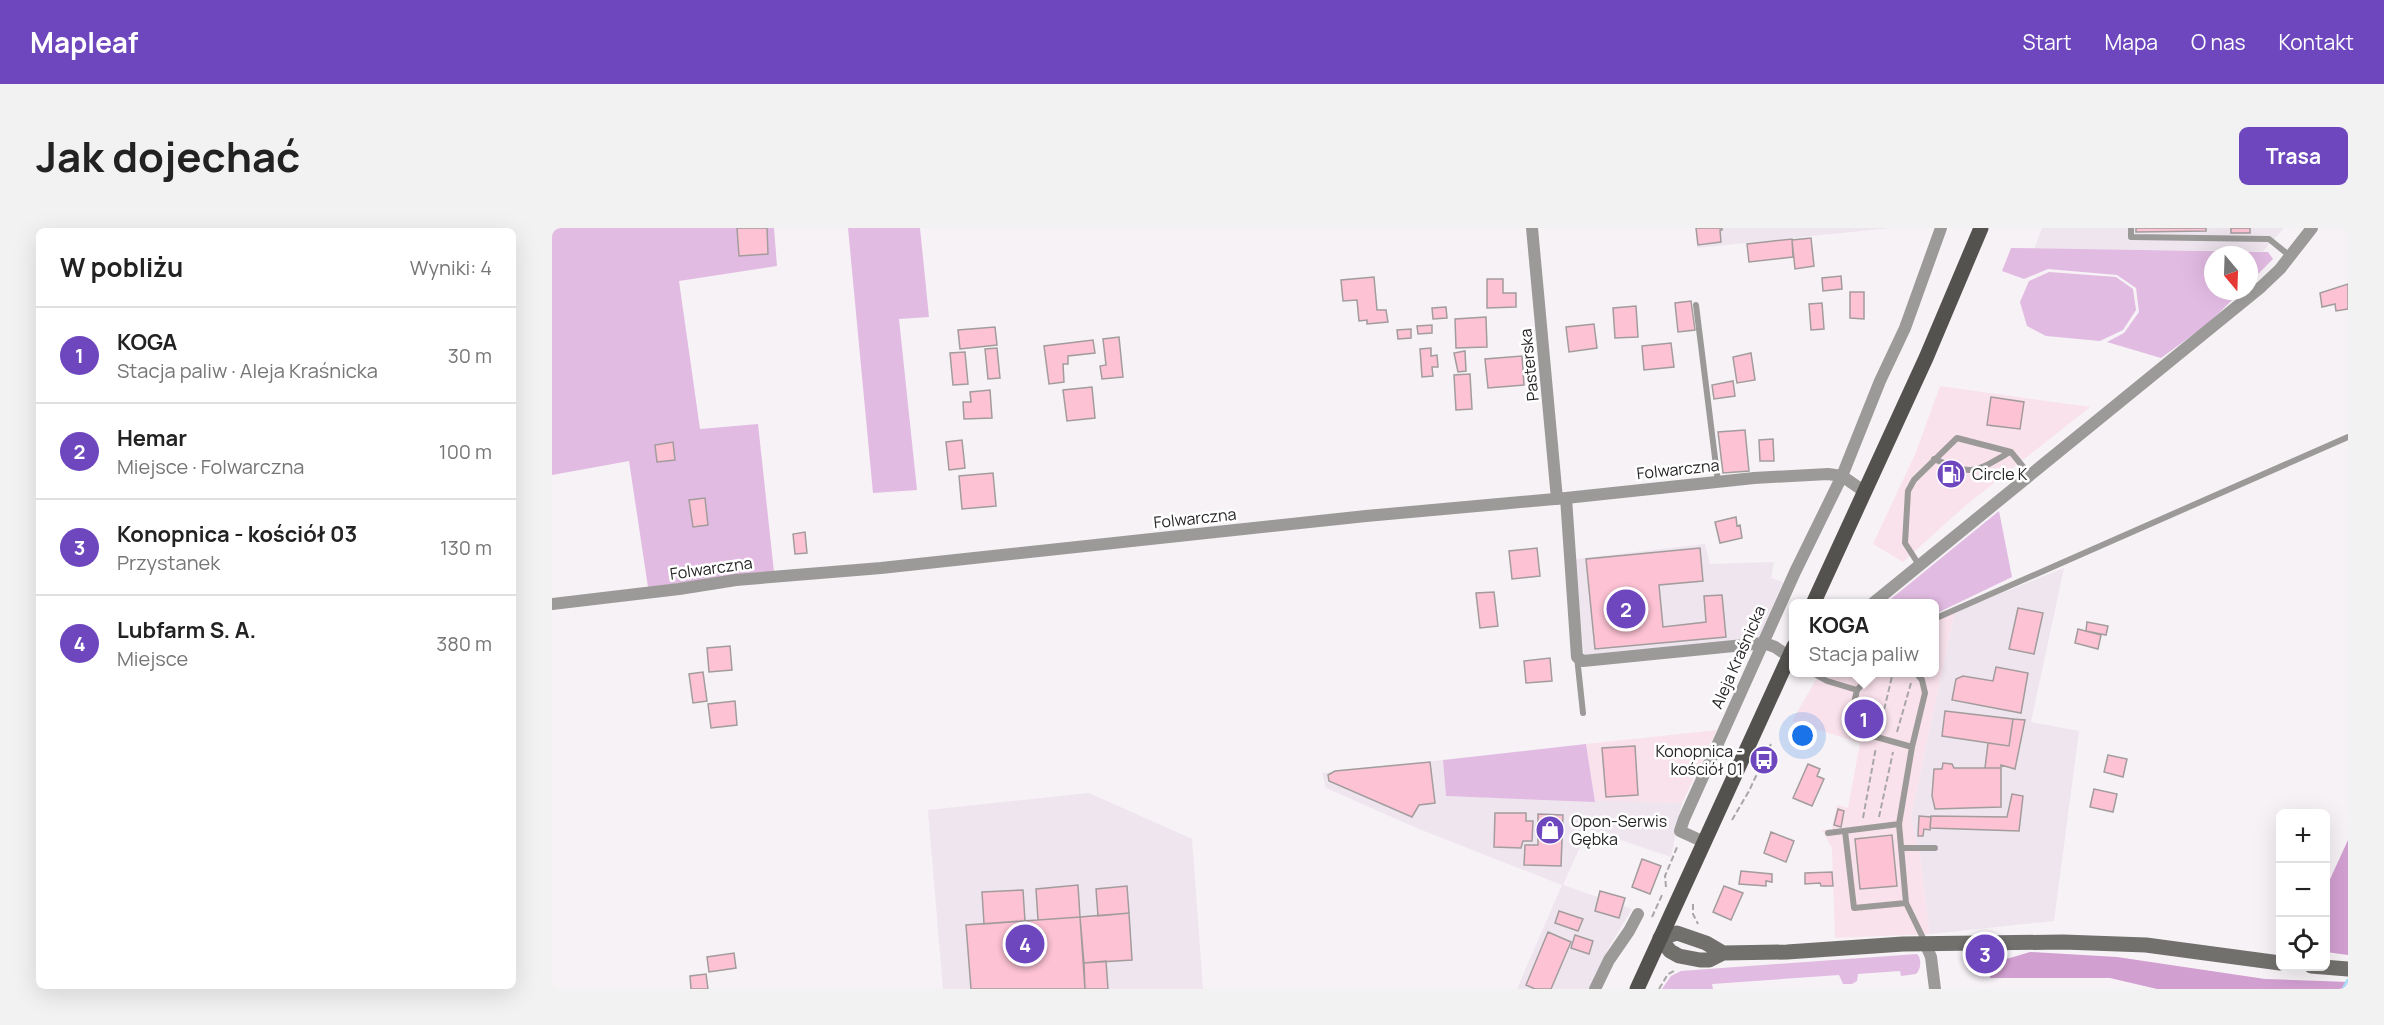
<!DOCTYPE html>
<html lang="pl">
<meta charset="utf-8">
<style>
body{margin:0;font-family:Manrope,sans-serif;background:#f2f2f2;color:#222}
.controls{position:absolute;right:18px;bottom:18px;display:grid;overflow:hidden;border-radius:9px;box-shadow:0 6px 24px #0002}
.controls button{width:54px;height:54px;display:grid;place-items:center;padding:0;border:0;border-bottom:2px solid #e0e0e0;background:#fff;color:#222;font:30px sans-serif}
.compass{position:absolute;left:1652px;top:18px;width:54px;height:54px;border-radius:50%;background:#fff;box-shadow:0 6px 24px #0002;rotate:161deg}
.you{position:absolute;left:1251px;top:508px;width:21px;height:21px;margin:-15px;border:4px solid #fff;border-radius:50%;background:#1a73e8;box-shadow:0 0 0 9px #1a73e833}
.badge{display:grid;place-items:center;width:39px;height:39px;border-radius:50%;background:#6e47bf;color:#fff;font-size:20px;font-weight:700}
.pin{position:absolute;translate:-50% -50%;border:3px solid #fff;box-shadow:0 2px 6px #0006}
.popup{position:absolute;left:1237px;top:371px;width:150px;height:78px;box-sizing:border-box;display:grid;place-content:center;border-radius:9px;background:#fff;filter:drop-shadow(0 2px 4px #0005);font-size:20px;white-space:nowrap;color:#767676}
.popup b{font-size:22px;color:#222}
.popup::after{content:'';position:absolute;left:50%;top:100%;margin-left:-12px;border:12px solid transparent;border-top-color:#fff}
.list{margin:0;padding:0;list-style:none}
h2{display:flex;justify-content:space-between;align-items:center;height:78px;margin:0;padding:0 24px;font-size:26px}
h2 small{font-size:20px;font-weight:400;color:#767676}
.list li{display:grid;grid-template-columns:39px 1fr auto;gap:18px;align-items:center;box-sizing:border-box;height:96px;padding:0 24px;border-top:2px solid #e0e0e0}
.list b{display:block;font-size:22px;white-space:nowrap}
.list p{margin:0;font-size:20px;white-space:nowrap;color:#767676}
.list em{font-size:20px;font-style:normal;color:#767676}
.icon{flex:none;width:33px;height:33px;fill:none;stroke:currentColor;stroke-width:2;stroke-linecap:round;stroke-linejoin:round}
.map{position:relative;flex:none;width:1796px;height:761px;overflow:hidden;border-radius:9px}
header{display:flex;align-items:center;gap:36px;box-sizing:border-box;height:84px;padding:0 30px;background:#6e47bf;color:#fff}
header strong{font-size:28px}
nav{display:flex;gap:33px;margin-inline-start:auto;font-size:21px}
.intro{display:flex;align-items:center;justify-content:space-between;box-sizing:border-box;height:144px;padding:0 36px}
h1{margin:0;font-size:42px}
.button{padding:15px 27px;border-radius:9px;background:#6e47bf;color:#fff;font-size:21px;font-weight:700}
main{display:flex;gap:36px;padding:0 36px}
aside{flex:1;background:#fff;border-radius:9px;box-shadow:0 6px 24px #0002}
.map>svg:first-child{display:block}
.commercial{fill:#fae2ec}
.built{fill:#efe5ef}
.green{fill:#e2bbe2}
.forest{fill:#d29fd1}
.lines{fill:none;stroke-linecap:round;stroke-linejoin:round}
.stream{stroke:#a3defb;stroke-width:4.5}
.building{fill:#fdc2d3;stroke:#a29c9d;stroke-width:1.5}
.path{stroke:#a9a6a9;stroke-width:2;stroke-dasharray:6 3;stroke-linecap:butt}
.lane{stroke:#9b9a98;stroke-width:6}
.street{stroke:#9b9a98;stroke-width:12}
.secondary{stroke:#71706d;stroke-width:15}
.primary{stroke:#53524e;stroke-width:15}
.labels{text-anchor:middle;stroke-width:5;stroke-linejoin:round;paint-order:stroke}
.street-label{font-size:16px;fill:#272527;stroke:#fff}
.poi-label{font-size:16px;fill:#272527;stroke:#fff;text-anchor:start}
</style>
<header>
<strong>Mapleaf</strong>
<nav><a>Start</a><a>Mapa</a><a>O nas</a><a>Kontakt</a></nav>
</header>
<div class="intro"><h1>Jak dojechać</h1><a class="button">Trasa</a></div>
<main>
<aside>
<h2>W pobliżu<small>Wyniki: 4</small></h2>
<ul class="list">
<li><span class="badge">1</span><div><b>KOGA</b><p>Stacja paliw · Aleja Kraśnicka</p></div><em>30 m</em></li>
<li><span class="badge">2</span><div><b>Hemar</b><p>Miejsce · Folwarczna</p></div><em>100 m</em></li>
<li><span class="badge">3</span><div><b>Konopnica - kościół 03</b><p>Przystanek</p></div><em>130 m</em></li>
<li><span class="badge">4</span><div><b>Lubfarm S. A.</b><p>Miejsce</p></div><em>380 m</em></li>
</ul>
</aside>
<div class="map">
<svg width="1796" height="761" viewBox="0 0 1796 761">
<rect width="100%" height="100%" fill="#f6f2f6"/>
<path class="commercial" d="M1388 158 1538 179 1413 278 1351 334 1321 316 1364 224Z
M1403 384 1359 589 1368 627 1378 706 1283 710 1280 620 1270 602 1280 601 1285 577 1296 580 1308 515 1240 493 1268 445 1382 444 1383 394Z
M1165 502 1130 575 1043 574 1034 516Z"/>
<path class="built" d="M1144 0H1338L1145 20Z
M1490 0H1732L1711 23 1482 21Z
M1153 316 1158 336 1222 334 1219 350 1231 354 1207 410 1032 427 1023 331Z
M1512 340 1479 494 1527 503 1502 693 1378 706 1368 627 1359 589 1403 384Z
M891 532 894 568 1130 575 1119 629 1036 601 1011 657 1080 681 1057 719 1038 761H965L1010 657 867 601 774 560 770 545Z
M537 565 640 611 651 761H391L376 582Z"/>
<path class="green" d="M0 0H222L225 38 127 53 148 201 206 196 222 344 96 359 77 233 0 247Z
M296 0H368L377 89 347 91 365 262 321 265Z
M1459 20 1716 24 1721 31 1697 55V27H1661V63H1689L1657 95 1609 130 1555 114 1572 105 1587 84 1584 60 1565 47 1496 41 1472 51 1450 43Z
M1497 44 1564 49 1581 61 1584 82 1571 102 1548 113 1494 108 1475 98 1468 74 1477 53Z
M1447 283 1460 349 1383 386 1382 376 1334 375Z
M1034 516 1043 574 894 568 891 532Z
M1365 726C1370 730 1369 742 1364 746L1349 748 1348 743 1306 746 1305 753 1300 756H1291L1287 747 1160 756 1161 761H1110L1119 748 1129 743Z"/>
<path class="forest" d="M1796 612V727L1774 724V660Z
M1478 724 1565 729 1713 751 1796 754V761H1605L1558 750H1438L1441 732 1458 730Z"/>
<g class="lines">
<path class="stream" d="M1792 761 1796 753"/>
</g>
<path class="building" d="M185 0H215L216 26 187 28Z
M1144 0H1170V2H1168L1169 14 1146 17Z
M1584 0H1654V3L1584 4Z
M1679 0H1698V5H1679Z
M1259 10 1262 38 1243 41 1240 12Z
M1240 11 1241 29 1197 34 1195 16Z
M1289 48 1290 61 1271 63 1270 50Z
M822 49 825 82H834L836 94 815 96V92L807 93 805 72 791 73 789 52Z
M935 51H951V65H964V79L935 80Z
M1796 56V81L1784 83 1783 76 1770 79 1768 65Z
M1298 64H1312V91L1298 90Z
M1139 73 1143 102 1126 104 1123 75Z
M1270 75 1272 101 1259 102 1257 76Z
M1084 78 1086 109 1063 110 1061 80Z
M894 79 895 90 881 91 880 80Z
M934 89 935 119 904 120 903 91Z
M1042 96 1045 120 1017 124 1014 99Z
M880 97V105L866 106 865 98Z
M443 99 445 117 408 121 406 102Z
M859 101V110L846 111 845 102Z
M567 109 571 149 550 151 548 138 554 137 551 111Z
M541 112 543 125 516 128V136H511L512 154 497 156 492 118Z
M1119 115 1122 139 1092 142 1090 118Z
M445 120 448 150 436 151 433 121Z
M879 120V128L885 127 886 139H880L881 148 870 149 868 121Z
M913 123 914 143 906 144 902 125Z
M413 124 416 156 401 157 398 125Z
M1199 125 1203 152 1185 155 1181 129Z
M970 128 972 157 936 160 933 131Z
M918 146 920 181 904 182 902 147Z
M1181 153 1183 168 1162 171 1160 157Z
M540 159 543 190 515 193 511 162Z
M438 162 440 190 412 191 411 174H419L418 164Z
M1439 169 1472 174 1468 201 1435 197Z
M1193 202 1197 243 1171 245 1166 204Z
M1221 211 1222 233H1208L1207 212Z
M410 212 413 240 397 242 394 214Z
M121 214 123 232 105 234 103 217Z
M441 245 444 278 410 281 407 248Z
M153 270 156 297 141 299 137 272Z
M1184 289 1185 298 1188 297 1190 310 1168 315 1163 294Z
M253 304 255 325 243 326 241 306Z
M985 320 988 348 960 351 957 323Z
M1148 320 1151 353 1107 357 1111 399 1154 394 1152 368 1170 367 1174 409 1043 421 1034 331Z
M942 364 946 398 928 400 924 365Z
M1466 380 1491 385 1482 426 1457 421Z
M1535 394 1556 398 1554 407 1534 403Z
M1526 401 1549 407 1546 421 1523 415Z
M178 418 180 442 157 444 155 420Z
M998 430 1000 453 974 455 972 433Z
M1444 439 1476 445 1469 485 1400 472 1404 451 1411 448 1441 453Z
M151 444 155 473 141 475 137 446Z
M183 473 185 497 159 500 156 476Z
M1393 483 1461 491 1457 518 1390 508Z
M1461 491 1473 492 1463 541 1449 537V540H1433L1436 515 1457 518Z
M1083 518 1086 567 1054 569 1050 520Z
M1556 527 1575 531 1571 549 1552 544Z
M878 534 883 575 867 577 860 589 777 553 776 547 783 543Z
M1391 535 1400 536 1402 540H1449V579L1383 581 1380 568 1382 541H1390Z
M1256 536 1268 541 1265 548 1272 551 1260 578 1241 570Z
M1542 561 1565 566 1561 584 1538 579Z
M1460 566 1471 568 1467 603 1378 600 1379 588 1455 589Z
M1286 581 1292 583 1289 599 1282 597Z
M943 585H974V593H981L980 613H971L969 620 942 619Z
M986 586 1011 587 1009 638 972 637 973 617H986Z
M1367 588 1379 589 1378 602 1372 601 1371 608H1366Z
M1219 604 1242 613 1234 634 1212 625Z
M1340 607 1345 658 1308 661 1303 611Z
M1090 631 1109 638 1098 666 1080 659Z
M1189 643 1220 646V654L1214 653V658L1187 656Z
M1280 644 1281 658H1269L1268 655 1253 656V645Z
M526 657 528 689 486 692 484 661Z
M575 658 577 685 546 688 544 661Z
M1172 658 1191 665 1179 692 1161 684Z
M471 662 473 693 432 696 430 664Z
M1048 663 1073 670 1067 690 1043 683Z
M1007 683 1031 691 1026 703 1003 695Z
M577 685 580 732 532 735 528 689Z
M528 689 533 761H419L414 697Z
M996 704 1019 714 999 761H983L974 757Z
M1023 707 1041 713 1037 726 1019 720Z
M182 725 184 740 157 744 155 729Z
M554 733 556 761H533L532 735Z
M154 746 156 761H139L138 748Z"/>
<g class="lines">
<path class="path" d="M1328 499 1341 444
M1345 504 1359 455
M1327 589 1341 524
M1311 590 1324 519
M1180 592 1197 563 1219 516
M1114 659 1113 648 1126 617
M1141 676V686L1146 696
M1100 689 1110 667
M1107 761 1116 746 1122 743"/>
<path class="lane" d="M1579 0V9L1717 11 1738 28
M1144 77 1166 254
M1382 231C1422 248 1421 245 1458 224
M1367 337 1353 315 1356 263 1362 252 1405 210 1459 224 1477 246
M1382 391 1796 209
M1025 429 1031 485
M1259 444 1275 453 1305 462
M1322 444 1305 462 1296 501 1360 519
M1356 444 1365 446 1370 452 1373 465 1360 519 1347 596 1354 675 1373 714
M1293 603 1302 680 1354 675
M1276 605 1347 596
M1349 620H1383"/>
<path class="street" d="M980 0 1005 271
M1014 270 1025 429 1031 433 1212 415 1223 419 1242 432
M0 376 127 361 184 352 329 340 814 288 1014 270 1202 250 1276 246 1290 248 1313 264
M1320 376 1709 59 1728 41 1760 0
M1152 614 1128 603 1132 591 1243 344 1290 248 1328 153 1353 100 1389 0
M1373 715 1379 729 1383 761
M1043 761 1057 732 1077 703 1086 686"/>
<path class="secondary" d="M1171 725 1154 715 1125 705 1108 710 1118 723 1127 728 1148 732H1157L1171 725 1235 724 1351 716 1511 714 1594 717 1728 735
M1759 738 1796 741"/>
<path class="primary" d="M1261 376 1374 130 1429 0
M1085 761 1242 418"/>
</g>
<defs>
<g id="fuel-disc" transform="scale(1.5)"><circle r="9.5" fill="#6e47bf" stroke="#fff"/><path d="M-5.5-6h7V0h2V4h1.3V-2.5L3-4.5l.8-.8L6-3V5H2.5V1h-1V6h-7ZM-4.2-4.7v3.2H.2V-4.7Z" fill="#fff"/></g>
<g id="bus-disc" transform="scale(1.5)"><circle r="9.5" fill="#6e47bf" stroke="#fff"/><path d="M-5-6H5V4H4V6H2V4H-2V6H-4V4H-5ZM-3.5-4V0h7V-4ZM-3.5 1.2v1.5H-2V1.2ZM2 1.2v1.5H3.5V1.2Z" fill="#fff"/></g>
<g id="shop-disc" transform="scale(1.5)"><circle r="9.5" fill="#6e47bf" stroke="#fff"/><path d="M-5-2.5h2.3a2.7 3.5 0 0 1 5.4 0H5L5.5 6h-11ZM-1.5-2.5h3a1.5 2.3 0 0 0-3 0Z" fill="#fff"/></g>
</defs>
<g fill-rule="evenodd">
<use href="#fuel-disc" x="1399" y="246"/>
<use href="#bus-disc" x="1212" y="532"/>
<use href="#shop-disc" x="998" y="602"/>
</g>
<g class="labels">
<g class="street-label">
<text transform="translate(977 137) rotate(-96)" y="6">Pasterska</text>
<text transform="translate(1126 241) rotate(-6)" y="6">Folwarczna</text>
<text transform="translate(643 290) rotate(-6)" y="6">Folwarczna</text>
<text transform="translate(159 340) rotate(-8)" y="6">Folwarczna</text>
<text transform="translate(1186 429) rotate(-66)" y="6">Aleja Kraśnicka</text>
</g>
<g class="poi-label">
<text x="1420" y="252">Circle K</text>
<text x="1191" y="529" text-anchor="end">Konopnica -<tspan x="1191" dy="18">kościół 01</tspan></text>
<text x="1019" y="599">Opon-Serwis<tspan x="1019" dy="18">Gębka</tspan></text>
</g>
</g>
</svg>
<div class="controls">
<button>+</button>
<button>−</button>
<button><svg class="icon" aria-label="locate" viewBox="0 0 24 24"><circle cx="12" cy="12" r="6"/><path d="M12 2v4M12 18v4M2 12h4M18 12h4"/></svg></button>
</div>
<svg class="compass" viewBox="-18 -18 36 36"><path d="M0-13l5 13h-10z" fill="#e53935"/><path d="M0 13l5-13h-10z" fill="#767676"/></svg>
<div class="you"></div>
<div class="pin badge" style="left:1312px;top:491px">1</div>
<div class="popup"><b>KOGA</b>Stacja paliw</div>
<div class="pin badge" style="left:1074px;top:381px">2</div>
<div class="pin badge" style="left:1433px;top:726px">3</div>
<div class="pin badge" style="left:473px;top:716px">4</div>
</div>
</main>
